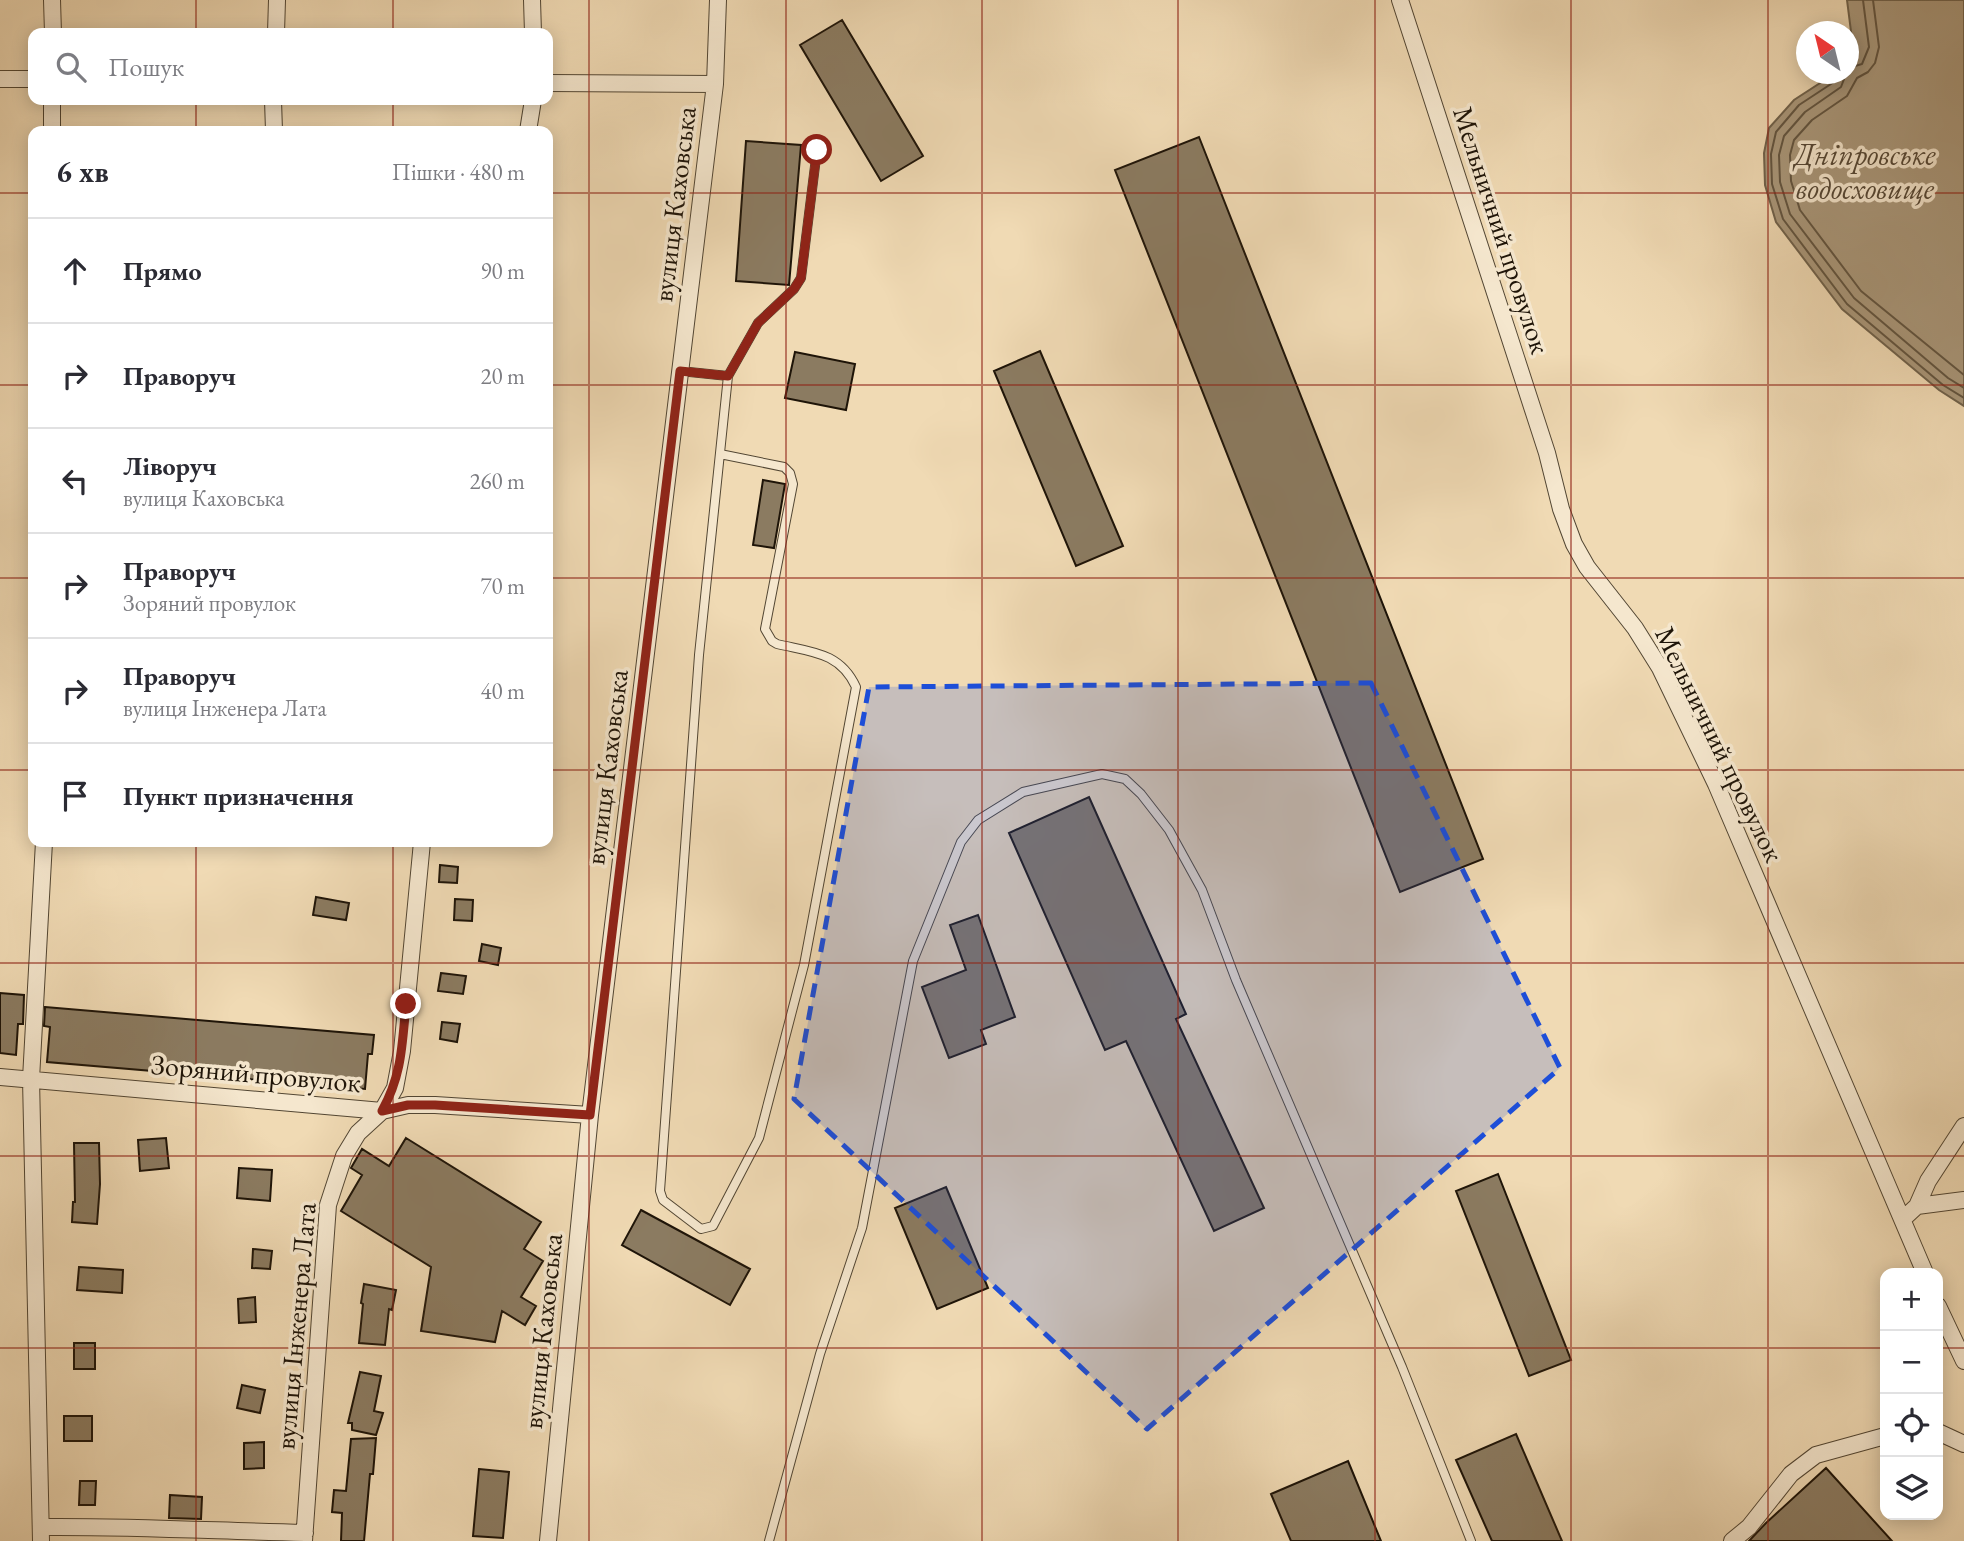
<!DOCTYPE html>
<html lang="uk">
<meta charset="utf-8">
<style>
body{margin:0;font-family:"EB Garamond",serif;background:#f2f2f3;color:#2b2b33}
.controls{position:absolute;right:21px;bottom:21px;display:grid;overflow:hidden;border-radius:14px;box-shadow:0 4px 18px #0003}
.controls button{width:63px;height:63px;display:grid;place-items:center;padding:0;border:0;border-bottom:2px solid #e1e1e2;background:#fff;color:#2b2b33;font:35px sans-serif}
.compass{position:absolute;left:1796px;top:21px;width:63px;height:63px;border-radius:50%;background:#fff;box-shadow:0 4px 18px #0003;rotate:325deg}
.stop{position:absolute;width:21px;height:21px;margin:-16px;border:5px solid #8f2418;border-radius:50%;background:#fff}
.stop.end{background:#8f2418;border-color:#fff;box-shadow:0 2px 7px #0008}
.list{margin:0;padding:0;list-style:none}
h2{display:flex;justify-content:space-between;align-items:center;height:91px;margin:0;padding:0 28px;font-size:30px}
h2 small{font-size:23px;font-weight:400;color:#7c7c81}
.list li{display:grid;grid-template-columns:46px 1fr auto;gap:21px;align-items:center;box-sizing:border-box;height:105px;padding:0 28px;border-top:2px solid #e1e1e2}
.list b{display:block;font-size:26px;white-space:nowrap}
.list p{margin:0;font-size:23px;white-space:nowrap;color:#7c7c81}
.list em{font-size:23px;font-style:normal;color:#7c7c81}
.icon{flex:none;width:38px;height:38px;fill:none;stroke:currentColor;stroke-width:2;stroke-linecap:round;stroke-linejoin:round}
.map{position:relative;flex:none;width:1964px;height:1541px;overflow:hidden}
.search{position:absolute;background:#fff;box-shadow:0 4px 18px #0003;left:28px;top:28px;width:525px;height:77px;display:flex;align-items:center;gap:18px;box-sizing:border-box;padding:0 24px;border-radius:14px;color:#7c7c81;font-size:26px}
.panel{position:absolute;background:#fff;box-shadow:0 4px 18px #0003;left:28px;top:126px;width:525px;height:721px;border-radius:14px}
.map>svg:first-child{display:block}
.water{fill:#a9977a;stroke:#71634c;stroke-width:2}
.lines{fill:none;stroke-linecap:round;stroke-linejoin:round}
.shore{stroke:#645641;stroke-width:2}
.building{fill:#8b7b61;stroke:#1e1408;stroke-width:2}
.service-casing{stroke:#524633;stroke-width:10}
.minor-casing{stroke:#524633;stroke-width:18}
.service{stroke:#f5e7ce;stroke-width:8}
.minor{stroke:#f5e7ce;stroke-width:16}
.route{stroke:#8f2418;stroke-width:9}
.marked{fill:#1d4ed8;fill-opacity:0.2;stroke:#1d4ed8;stroke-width:5;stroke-dasharray:14 9;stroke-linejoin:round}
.grid{fill:none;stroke:#8f2418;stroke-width:2;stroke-opacity:0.55}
.labels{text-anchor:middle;stroke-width:7;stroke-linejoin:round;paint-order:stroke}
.street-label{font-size:28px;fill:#1e1408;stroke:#f5e7ce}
.water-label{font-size:30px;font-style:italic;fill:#564836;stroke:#f5e7ce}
</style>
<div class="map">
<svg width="1964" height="1541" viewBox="0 0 1964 1541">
<rect width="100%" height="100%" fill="#f0dab4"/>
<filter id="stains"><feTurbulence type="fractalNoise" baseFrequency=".00286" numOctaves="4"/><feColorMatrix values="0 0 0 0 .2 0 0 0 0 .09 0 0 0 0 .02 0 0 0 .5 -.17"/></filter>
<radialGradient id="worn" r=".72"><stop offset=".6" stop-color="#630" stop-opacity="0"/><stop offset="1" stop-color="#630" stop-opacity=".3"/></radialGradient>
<path class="water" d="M1847 0H1964V406L1939 390 1842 309 1776 222 1765 185 1764 153 1769 128 1794 100 1834 74H1848L1849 60 1853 47Z"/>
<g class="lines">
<path class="shore" d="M1873 0 1879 47 1875 63 1868 72 1857 78 1847 96 1812 120 1794 140 1790 155 1791 181 1800 210 1861 291 1964 375
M1848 68 1862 64 1869 47 1863 0
M1837 74 1834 82 1799 105 1776 132 1771 154 1772 184 1783 219 1847 304 1943 385 1964 398
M1846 74 1841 87 1805 112 1784 136 1779 155 1780 182 1790 214 1854 298 1948 378 1964 388"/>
</g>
<path class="building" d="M842 20 923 156 881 181 800 45Z
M1199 137 1483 859 1400 892 1115 170Z
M746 141 801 145 789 285 736 281Z
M1040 351 1123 546 1076 566 994 371Z
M795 352 855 364 846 410 785 398Z
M763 480 785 484 774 548 753 545Z
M1089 797 1186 1014 1176 1019 1264 1208 1214 1231 1126 1041 1105 1050 1009 833Z
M440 865 458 867 457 883 439 882Z
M316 897 349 903 346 920 313 915Z
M455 899 473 900 472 921 454 920Z
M978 915 1015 1017 981 1030 986 1044 949 1058 922 987 966 970 950 925Z
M482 944 501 948 498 965 479 961Z
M441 973 466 976 463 994 438 991Z
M0 993 24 995 23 1024H18L16 1055 0 1053Z
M45 1007 374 1035 372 1054H368L365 1089 47 1062 50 1027 44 1026Z
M442 1022 460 1024 457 1042 440 1039Z
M166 1138 169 1168 140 1171 138 1140Z
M406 1138 541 1222 524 1249 543 1261 521 1297 536 1306 525 1325 502 1311 495 1342 421 1331 431 1267 341 1211 362 1175 351 1168 362 1149 389 1166Z
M74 1143H99L100 1184 97 1224 72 1222 73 1202H75Z
M239 1168 272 1170 270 1201 237 1198Z
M1498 1174 1571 1360 1529 1376 1456 1191Z
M946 1187 988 1288 937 1309 895 1208Z
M641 1210 750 1269 730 1305 622 1245Z
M253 1249 272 1251 270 1269 252 1268Z
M79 1267 123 1270 122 1293 77 1290Z
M364 1284 396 1290 392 1310 389 1309 385 1345 359 1343 363 1304 361 1303Z
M255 1297 256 1322 239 1323 238 1299Z
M74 1343H95V1369H74Z
M360 1372 381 1376 374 1411 383 1413 376 1435 352 1430V1423H348Z
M242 1385 265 1390 260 1413 237 1408Z
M64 1416H92V1441H64Z
M1516 1434 1562 1541H1492L1456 1460Z
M376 1438 373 1474H370L364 1541H341L342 1513 332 1512 334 1490 346 1491 351 1439Z
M264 1442V1468L244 1469V1443Z
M1348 1461 1381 1541H1291L1271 1494Z
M1826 1468 1892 1541H1749L1766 1523Z
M479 1469 509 1472 503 1538 473 1536Z
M80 1481H96L95 1505H79Z
M170 1495 202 1497 201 1519 169 1518Z"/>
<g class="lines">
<g class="service-casing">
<path id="service" d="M680 371 728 376
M720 454 784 467 790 473 793 484 765 629 772 641 777 644C811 652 840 652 856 687L804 965 759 1138 713 1226 701 1229 663 1200 660 1191 699 655 728 376 758 323 794 289 801 278 817 150
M769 1541 820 1354 862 1228 913 961 961 842 978 820 1023 792 1102 774 1125 779 1141 794 1169 830 1202 890 1236 980 1402 1367 1471 1541"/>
</g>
<g class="minor-casing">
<path id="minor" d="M52 0 53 33
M532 0 533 33
M1400 0 1547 453 1561 509 1574 544 1587 567 1635 628 1660 668 1716 784 1925 1273
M276 33 277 0
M0 79H33
M548 83 715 84
M273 100 274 131
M52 131V100
M528 131 533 100
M0 1077 382 1111 408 1105H435L590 1115
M1917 1206 1964 1200
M1903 1219 1917 1206 1928 1181 1964 1126
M1938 1306 1964 1361
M1938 1432 1964 1444
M41 1527C129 1526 217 1531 305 1533
M41 1541 31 1079 44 842
M304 1541 328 1205 344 1156 358 1133 382 1111 395 1088 402 1051 422 842
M548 1541 590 1115 715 84 718 0
M1732 1541 1749 1527 1791 1474 1816 1455 1885 1436"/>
</g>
<use href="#service" class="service"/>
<use href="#minor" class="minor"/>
</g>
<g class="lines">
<path class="route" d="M406 1004C402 1045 402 1075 382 1111L408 1105H435L590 1115 680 371 728 376 758 323 794 289 801 278 817 150"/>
</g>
<path class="marked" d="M1371 683 1560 1068 1147 1429 794 1099 869 687Z"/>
<path class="grid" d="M196 0V33M393 0V33M589 0V1541M786 0V1541M982 0V1541M1178 0V1541M1375 0V1541M1571 0V1541M1768 0V1541M196 100V131M393 100V131M0 193H33M548 193H1964M0 385H33M548 385H1964M0 578H33M548 578H1964M0 770H33M548 770H1964M196 842V1541M393 842V1541M0 963H1964M0 1156H1964M0 1348H1885M1938 1348H1964"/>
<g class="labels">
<g class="street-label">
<text transform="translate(674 204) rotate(-83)" y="10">вулиця Каховська</text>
<text transform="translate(1502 230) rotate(72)" y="10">Мельничний провулок</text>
<text transform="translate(1720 744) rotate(64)" y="10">Мельничний провулок</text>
<text transform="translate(606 767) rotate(-83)" y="10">вулиця Каховська</text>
<text transform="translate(256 1073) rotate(5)" y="10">Зоряний провулок</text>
<text transform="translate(295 1326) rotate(-85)" y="10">вулиця Інженера Лата</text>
<text transform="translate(542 1331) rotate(-84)" y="10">вулиця Каховська</text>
</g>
<g class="water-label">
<text x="1865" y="165">Дніпровське<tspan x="1865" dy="34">водосховище</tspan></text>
</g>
</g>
<rect width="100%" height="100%" filter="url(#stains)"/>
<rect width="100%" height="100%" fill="url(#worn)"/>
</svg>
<div class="controls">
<button>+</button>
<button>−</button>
<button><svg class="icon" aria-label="locate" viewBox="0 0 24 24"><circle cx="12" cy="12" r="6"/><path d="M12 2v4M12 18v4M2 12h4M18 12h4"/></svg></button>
<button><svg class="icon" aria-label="layers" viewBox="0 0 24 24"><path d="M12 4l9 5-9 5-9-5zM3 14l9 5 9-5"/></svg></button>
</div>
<svg class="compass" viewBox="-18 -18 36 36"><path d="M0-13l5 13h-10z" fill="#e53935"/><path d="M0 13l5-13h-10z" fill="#7c7c81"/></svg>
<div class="stop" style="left:817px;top:150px"></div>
<div class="stop end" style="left:406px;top:1004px"></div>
<div class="search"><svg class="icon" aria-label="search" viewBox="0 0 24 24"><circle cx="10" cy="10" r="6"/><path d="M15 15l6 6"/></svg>Пошук</div>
<section class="panel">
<h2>6 хв<small>Пішки · 480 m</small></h2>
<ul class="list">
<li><svg class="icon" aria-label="ahead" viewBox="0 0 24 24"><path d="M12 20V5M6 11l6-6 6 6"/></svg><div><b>Прямо</b></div><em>90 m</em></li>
<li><svg class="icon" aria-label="right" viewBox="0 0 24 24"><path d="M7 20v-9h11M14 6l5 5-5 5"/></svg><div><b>Праворуч</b></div><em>20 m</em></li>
<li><svg class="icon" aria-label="left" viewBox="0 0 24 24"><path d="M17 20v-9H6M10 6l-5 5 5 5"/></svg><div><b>Ліворуч</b><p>вулиця Каховська</p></div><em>260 m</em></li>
<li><svg class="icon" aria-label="right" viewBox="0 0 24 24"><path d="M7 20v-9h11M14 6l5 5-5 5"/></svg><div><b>Праворуч</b><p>Зоряний провулок</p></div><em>70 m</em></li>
<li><svg class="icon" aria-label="right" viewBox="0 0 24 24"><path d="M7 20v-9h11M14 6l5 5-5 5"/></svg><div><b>Праворуч</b><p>вулиця Інженера Лата</p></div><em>40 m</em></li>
<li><svg class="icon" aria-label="arrive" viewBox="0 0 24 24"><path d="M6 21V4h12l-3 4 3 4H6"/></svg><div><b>Пункт призначення</b></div></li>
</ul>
</section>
</div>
